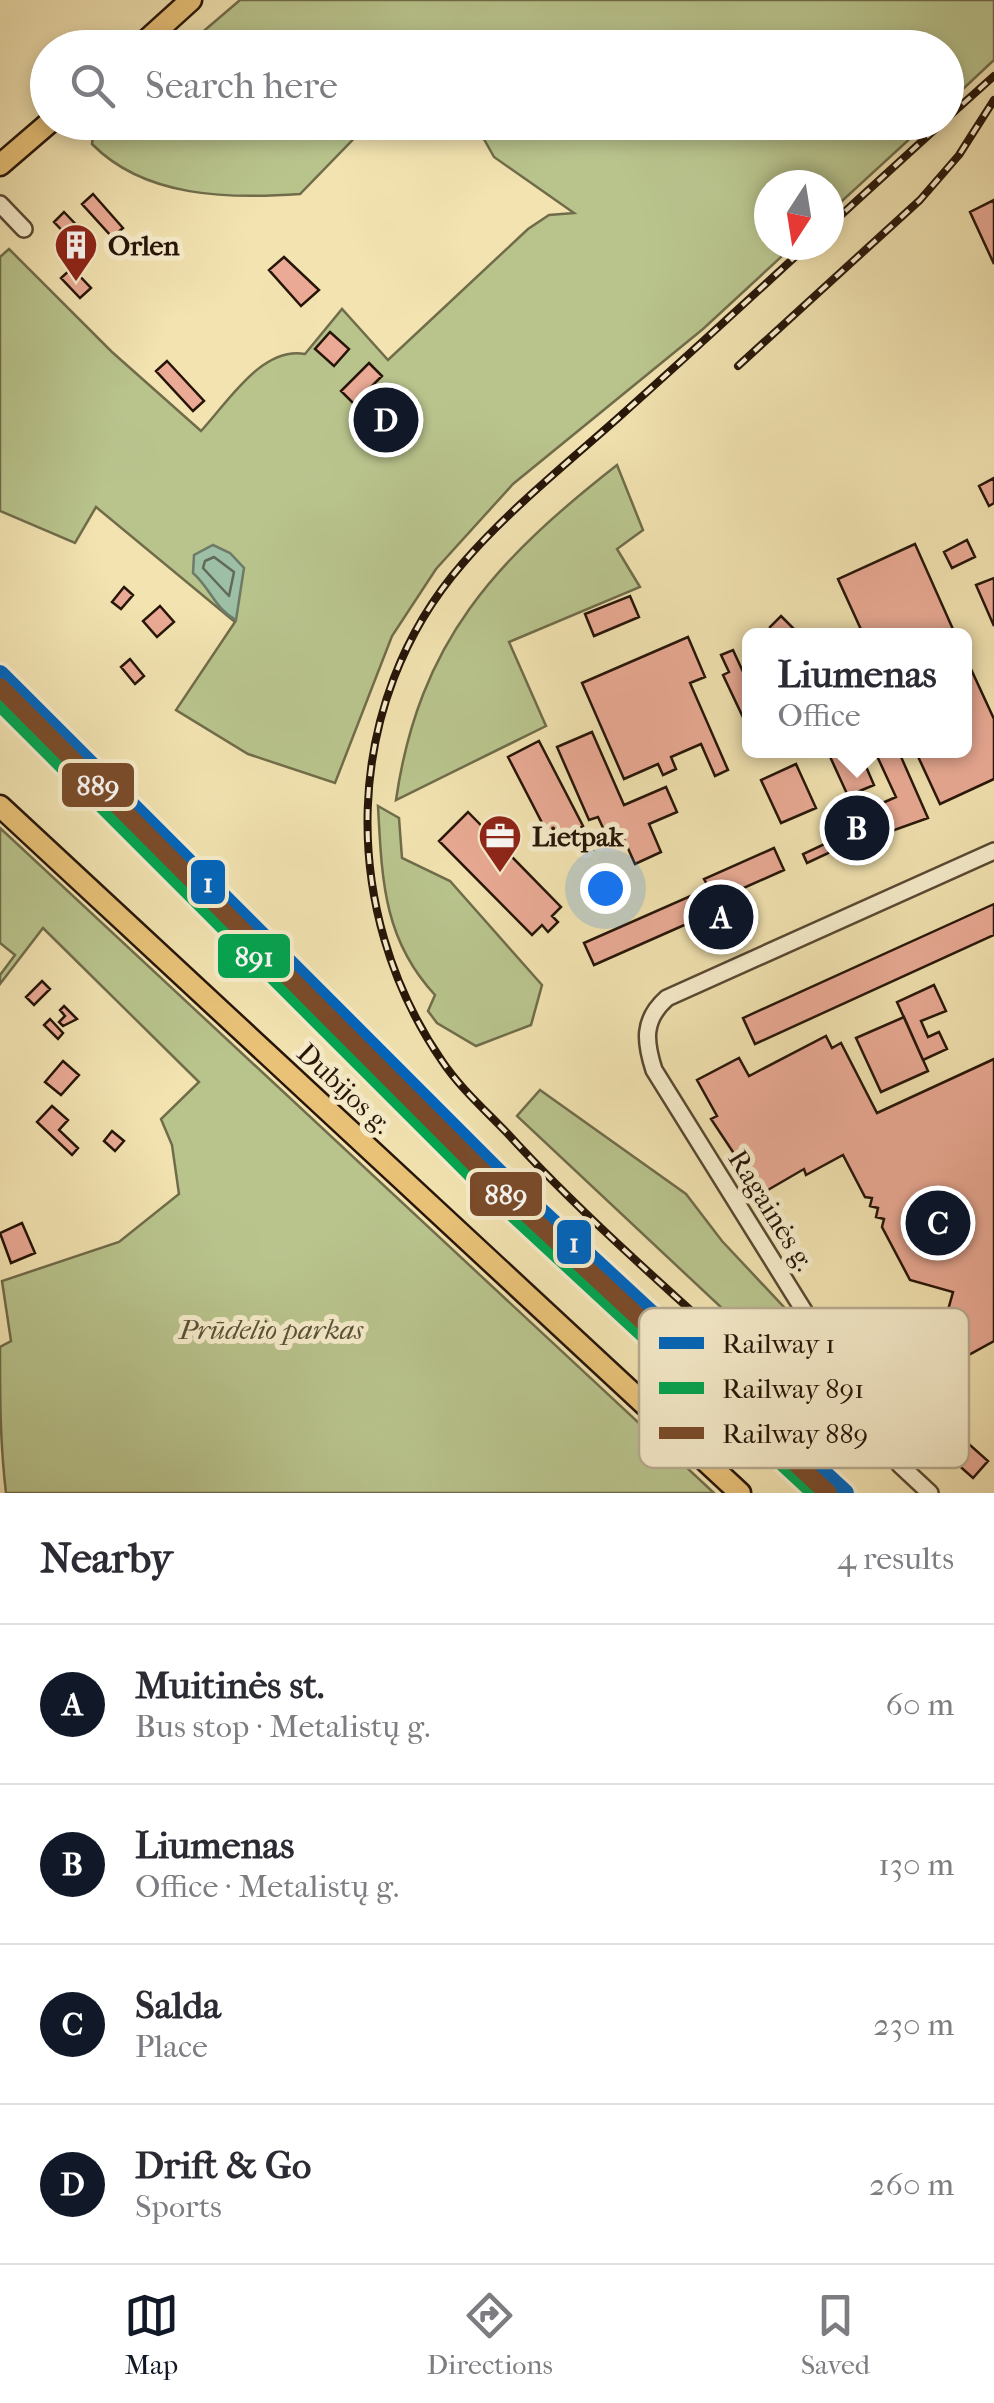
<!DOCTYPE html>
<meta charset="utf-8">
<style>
body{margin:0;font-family:"IM FELL French Canon",serif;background:#f2f2f3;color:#2b2b33}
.compass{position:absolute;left:754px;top:170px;width:90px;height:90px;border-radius:50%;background:#fff;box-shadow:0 5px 15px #0003;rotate:192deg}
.you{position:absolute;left:605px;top:888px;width:35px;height:35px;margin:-25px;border:8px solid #fff;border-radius:50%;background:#1a73e8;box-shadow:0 0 0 15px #1a73e833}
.badge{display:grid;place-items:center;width:65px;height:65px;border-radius:50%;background:#111827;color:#fff;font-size:32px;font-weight:700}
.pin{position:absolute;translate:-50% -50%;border:5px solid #fff;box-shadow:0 2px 10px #0006}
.popup{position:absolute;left:742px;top:628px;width:230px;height:130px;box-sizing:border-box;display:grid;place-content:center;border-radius:15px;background:#fff;filter:drop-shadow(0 2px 8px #0005);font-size:32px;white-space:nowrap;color:#7c7c81}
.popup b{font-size:38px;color:#2b2b33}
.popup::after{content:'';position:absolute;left:50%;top:100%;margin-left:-20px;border:20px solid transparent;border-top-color:#fff}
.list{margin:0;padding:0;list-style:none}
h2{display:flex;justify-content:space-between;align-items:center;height:130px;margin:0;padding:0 40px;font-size:42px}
h2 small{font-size:32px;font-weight:400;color:#7c7c81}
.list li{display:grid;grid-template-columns:65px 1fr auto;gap:30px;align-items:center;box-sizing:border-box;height:160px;padding:0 40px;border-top:2px solid #e1e1e2}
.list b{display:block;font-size:38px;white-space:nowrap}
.list p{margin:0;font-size:32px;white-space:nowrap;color:#7c7c81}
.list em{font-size:32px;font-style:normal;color:#7c7c81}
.icon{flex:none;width:55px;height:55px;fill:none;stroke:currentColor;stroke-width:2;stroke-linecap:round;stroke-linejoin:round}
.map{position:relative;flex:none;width:994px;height:1493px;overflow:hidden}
.search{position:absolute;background:#fff;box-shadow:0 5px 15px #0003;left:30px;right:30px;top:30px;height:110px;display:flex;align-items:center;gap:25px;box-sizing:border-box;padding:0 35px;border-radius:55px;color:#7c7c81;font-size:38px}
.sheet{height:770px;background:#fff}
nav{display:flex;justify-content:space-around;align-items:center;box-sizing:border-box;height:140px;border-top:2px solid #e1e1e2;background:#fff;font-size:28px;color:#7c7c81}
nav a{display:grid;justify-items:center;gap:5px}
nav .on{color:#111827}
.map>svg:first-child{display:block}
.green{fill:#b9c48d;stroke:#706c4a;stroke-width:2.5}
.water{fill:#9cbfa6;stroke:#6d7b67;stroke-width:2.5}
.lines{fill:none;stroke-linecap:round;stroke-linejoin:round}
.shore{stroke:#616a57;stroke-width:2.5}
.building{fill:#eaaa95;stroke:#261508;stroke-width:2.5}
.minor-casing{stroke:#594832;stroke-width:20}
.major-casing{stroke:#261508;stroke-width:25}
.minor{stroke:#f7edcc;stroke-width:15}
.major{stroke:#e9c278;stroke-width:20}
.rail-casing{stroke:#261508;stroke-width:8}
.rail{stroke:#f7edcc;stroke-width:4;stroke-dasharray:11;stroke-linecap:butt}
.rail-1-casing{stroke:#f7edcc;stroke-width:25}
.rail-2-casing{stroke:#f7edcc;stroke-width:25}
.rail-3-casing{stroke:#f7edcc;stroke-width:25}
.rail-1{stroke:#0065bd;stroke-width:18}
.rail-2{stroke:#00a651;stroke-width:18}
.rail-3{stroke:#7a4b2a;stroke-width:18}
.labels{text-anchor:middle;stroke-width:10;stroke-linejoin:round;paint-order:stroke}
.poi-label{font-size:28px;font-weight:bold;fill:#261508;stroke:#f7edcc;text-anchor:start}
.street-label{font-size:28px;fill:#261508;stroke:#f7edcc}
.park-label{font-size:28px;font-style:italic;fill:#595237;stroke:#f7edcc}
.key{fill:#f7edcc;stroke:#b8ac91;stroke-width:2.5}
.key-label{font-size:28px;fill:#261508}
.line-badge{stroke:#f7edcc;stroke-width:4}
.badge-label{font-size:28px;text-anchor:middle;font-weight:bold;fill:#fff}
</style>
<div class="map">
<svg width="994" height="1493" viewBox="0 0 994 1493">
<rect width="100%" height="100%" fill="#f2e3b1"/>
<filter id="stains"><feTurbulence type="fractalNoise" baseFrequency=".002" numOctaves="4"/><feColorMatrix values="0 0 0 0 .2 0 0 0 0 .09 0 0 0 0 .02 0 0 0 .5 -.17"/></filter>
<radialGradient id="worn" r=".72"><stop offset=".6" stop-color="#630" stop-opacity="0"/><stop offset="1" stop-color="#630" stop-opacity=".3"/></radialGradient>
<path class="green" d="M240 0H994V60L947 104 946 48 185 47Z
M99 123V122L369 123 300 194C229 199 145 198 92 144L94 127Z
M475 123H927L829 213V185H769V245H794L703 329 513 484 436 569 392 636 335 783 248 754 176 710 235 622 96 507 75 543 0 511V257L9 249 112 352 201 431C228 402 262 346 305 354L342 309 388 360 528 229 549 215 574 213 494 157Z
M617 465 643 530 617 549 640 587 509 642 546 726 396 800C419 641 496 560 617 465Z
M378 806 399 818 402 858 450 881 542 985 531 1025 476 1046 437 1023 428 1011 435 995C383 939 382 879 378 806Z
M0 828 714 1493H6C0 1443 0 1398 0 1347L11 1341 2 1281 119 1242 179 1194 172 1145 161 1119 199 1082 43 928 0 984V975L15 955 0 943Z
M540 1090 686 1194 722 1241 797 1321 857 1425 837 1416 517 1116Z"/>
<path class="water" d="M213 545 230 553 244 568 236 620C215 609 211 589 193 573L194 555Z"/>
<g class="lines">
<path class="shore" d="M214 557 234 572 229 596 203 568 205 561Z"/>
</g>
<path class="building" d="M93 194 123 228 112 237 82 204Z
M994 200V264L970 212Z
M64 212 85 234 75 244 54 222Z
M284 257 319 290 301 306 269 270Z
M72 268 91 288 80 298 61 278Z
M330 332 349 349 334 366 315 349Z
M167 361 204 401 193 411 156 371Z
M369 363 382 376 354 404 341 391Z
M994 478V503L989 506 979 486Z
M967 540 975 557 952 568 944 552Z
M915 544 956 636H864L838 579Z
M994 578V626L976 585Z
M124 587 133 595 121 609 112 602Z
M630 596 639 617 594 636 585 614Z
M160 606 174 622 157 637 143 621Z
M781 616 799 634V636H778L770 627Z
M688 637 705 677 690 683 728 770 715 776 701 744 671 757 676 769 663 775 658 764 624 779 582 683Z
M733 650 750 687V732L723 675 729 672 721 655Z
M964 654 994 719V779L940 804 915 750H964Z
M130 659 144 676 135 684 121 667Z
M592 732 624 805 666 787 677 812 649 824 661 852 635 864 623 837 587 852 581 840 604 830 598 817 589 820 557 747Z
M539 741 583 826 552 842 508 757Z
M827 750H898L928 818 847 847 837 823 896 797 877 756 864 762 874 785 848 796Z
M796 764 816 808 781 823 761 780Z
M468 812 561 907 552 916 558 922 548 932 542 925 532 935 439 841Z
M831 841 835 850 807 863 803 854Z
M774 848 784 870 730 894 734 903 594 965 584 943 709 888 704 879Z
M994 904V935L755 1044 743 1018Z
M42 981 50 989 34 1005 26 997Z
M934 985 946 1011 921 1021 928 1037 939 1032 947 1049 923 1060 897 1002Z
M64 1006 77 1019 63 1026 59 1022 65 1016 60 1010Z
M904 1017 928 1071 881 1092 856 1038Z
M50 1019 63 1033 58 1039 44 1025Z
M826 1036 832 1048 841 1043 877 1113 994 1059V1341L883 1402 863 1371 943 1328 953 1292 910 1280 882 1227 884 1219 876 1217 878 1208 870 1206 872 1198 865 1197 843 1155 806 1175 804 1169 761 1194 711 1119 717 1116 697 1080 739 1058 749 1076Z
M63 1061 79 1075 61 1095 45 1082Z
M52 1106 68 1120 59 1130 78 1148 72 1155 37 1122Z
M112 1131 124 1141 115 1151 104 1141Z
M22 1223 35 1253 11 1263 0 1233Z
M952 1429 988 1461 973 1478 937 1446Z"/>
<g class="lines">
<g class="minor-casing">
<path id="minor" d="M0 204 24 229
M930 1493 900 1465 654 1070C645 1042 642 1020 667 998L994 851"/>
</g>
<g class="major-casing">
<path id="major" d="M138 48 191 0
M0 165 50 122
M0 806 740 1493"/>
</g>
<use href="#minor" class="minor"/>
<use href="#major" class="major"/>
<g class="rail-casing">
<path id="rail" d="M946 119 994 76
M829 226 943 122
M738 366 920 200 959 155 994 100
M794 1404C698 1315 596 1230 508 1134 486 1111 460 1088 442 1061 338 910 341 703 463 563 510 509 565 465 618 418 682 361 745 303 808 245"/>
</g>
<use href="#rail" class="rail"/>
<g class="rail-1-casing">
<path id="rail-1" d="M0 674 499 1173 845 1493"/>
</g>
<g class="rail-2-casing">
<path id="rail-2" d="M0 702 485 1187 816 1493"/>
</g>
<g class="rail-3-casing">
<path id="rail-3" d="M0 687 492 1181 828 1493"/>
</g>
<use href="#rail-1" class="rail-1"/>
<use href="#rail-2" class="rail-2"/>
<use href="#rail-3" class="rail-3"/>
</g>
<defs>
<g id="building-pin" transform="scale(2.25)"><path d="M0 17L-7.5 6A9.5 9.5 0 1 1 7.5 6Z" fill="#8f2418" stroke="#f7edcc"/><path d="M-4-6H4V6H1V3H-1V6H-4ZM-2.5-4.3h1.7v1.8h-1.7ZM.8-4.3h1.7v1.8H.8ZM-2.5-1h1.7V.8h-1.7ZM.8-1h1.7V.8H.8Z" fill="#fff"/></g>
<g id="office-pin" transform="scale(2.25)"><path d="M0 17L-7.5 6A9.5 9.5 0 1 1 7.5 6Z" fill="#8f2418" stroke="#f7edcc"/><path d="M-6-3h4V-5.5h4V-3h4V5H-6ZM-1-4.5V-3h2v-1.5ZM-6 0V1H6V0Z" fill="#fff"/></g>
</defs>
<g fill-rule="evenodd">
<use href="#building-pin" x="76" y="245"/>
<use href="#office-pin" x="500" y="836"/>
</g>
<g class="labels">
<g class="poi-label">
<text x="108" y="255">Orlen</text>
<text x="532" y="846">Lietpak</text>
</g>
<g class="street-label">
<text transform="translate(345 1088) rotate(43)" y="10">Dubijos g.</text>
<text transform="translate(772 1210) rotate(58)" y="10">Ragainės g.</text>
</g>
<g class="park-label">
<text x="271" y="1339">Prūdelio parkas</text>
</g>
</g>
<rect x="639" y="1308" width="330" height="160" rx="15" class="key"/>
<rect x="659" y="1337" width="45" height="12" fill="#0065bd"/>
<rect x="659" y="1382" width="45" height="12" fill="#00a651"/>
<rect x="659" y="1427" width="45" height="12" fill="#7a4b2a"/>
<g class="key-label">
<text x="722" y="1353">Railway 1</text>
<text x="722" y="1398">Railway 891</text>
<text x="722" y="1443">Railway 889</text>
</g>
<g class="line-badge">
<rect x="60" y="761" width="76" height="48" rx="10" fill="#7a4b2a"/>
<rect x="189" y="858" width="38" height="48" rx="10" fill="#0065bd"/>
<rect x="216" y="932" width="76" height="48" rx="10" fill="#00a651"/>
<rect x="468" y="1170" width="76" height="48" rx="10" fill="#7a4b2a"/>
<rect x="555" y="1218" width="38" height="48" rx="10" fill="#0065bd"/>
</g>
<g class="badge-label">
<text x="98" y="795">889</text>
<text x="208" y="892">1</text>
<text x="254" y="966">891</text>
<text x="506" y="1204">889</text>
<text x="574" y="1252">1</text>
</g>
<rect width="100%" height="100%" filter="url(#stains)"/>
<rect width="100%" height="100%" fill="url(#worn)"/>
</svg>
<svg class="compass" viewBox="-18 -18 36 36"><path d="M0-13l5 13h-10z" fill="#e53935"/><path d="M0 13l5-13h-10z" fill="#7c7c81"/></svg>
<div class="you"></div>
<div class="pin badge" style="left:721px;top:917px">A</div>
<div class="pin badge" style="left:857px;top:828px">B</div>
<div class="popup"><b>Liumenas</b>Office</div>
<div class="pin badge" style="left:938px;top:1223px">C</div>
<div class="pin badge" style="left:386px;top:420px">D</div>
<div class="search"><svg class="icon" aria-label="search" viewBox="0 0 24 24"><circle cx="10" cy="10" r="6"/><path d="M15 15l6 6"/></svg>Search here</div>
</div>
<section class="sheet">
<h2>Nearby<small>4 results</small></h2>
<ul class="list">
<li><span class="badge">A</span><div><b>Muitinės st.</b><p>Bus stop · Metalistų g.</p></div><em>60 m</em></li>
<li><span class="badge">B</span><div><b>Liumenas</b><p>Office · Metalistų g.</p></div><em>130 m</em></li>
<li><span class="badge">C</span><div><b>Salda</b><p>Place</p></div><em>230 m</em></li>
<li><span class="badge">D</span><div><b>Drift &amp; Go</b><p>Sports</p></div><em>260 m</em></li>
</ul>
</section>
<nav>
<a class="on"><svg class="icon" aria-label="map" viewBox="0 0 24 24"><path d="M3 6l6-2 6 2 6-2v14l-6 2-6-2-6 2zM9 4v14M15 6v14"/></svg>Map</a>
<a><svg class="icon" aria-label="directions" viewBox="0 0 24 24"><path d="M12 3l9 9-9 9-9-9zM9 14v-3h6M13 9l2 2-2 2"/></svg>Directions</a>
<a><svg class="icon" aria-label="saved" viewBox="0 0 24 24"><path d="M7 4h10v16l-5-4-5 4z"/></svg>Saved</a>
</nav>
